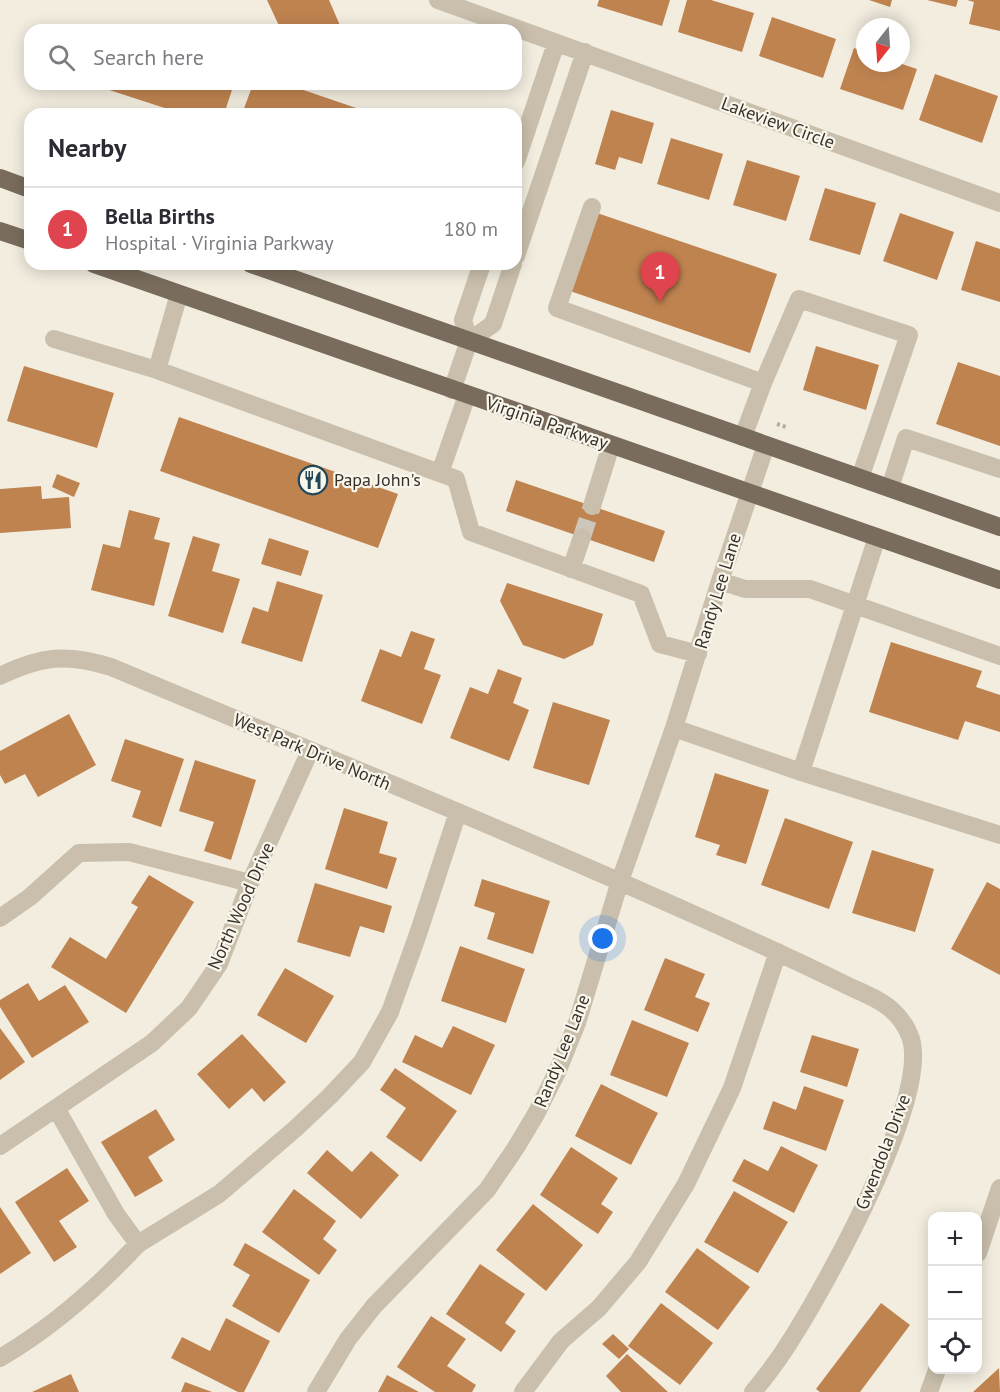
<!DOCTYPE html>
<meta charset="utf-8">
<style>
body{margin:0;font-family:"PT Sans",sans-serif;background:#f7f7f7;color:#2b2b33}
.controls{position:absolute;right:18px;bottom:18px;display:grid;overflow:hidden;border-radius:12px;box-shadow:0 3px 15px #0003}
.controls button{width:54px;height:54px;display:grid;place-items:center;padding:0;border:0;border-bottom:2px solid #e1e1e2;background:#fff;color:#2b2b33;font:30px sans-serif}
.compass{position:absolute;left:856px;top:18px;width:54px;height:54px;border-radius:50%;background:#fff;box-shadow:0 3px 15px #0003;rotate:197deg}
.you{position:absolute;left:603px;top:939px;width:21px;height:21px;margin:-15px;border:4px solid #fff;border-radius:50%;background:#1a73e8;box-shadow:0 0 0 9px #1a73e833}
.badge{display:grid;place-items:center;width:39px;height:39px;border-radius:50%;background:#ea580c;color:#fff;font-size:20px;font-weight:700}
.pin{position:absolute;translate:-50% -50px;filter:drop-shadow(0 2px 3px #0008)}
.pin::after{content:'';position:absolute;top:32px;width:21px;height:18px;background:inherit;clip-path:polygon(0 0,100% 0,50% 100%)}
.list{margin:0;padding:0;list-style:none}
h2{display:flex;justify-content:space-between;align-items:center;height:78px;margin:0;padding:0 24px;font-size:26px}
h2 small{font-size:20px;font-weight:400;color:#7c7c81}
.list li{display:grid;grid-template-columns:39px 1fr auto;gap:18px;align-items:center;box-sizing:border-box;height:84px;padding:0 24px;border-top:2px solid #e1e1e2}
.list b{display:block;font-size:22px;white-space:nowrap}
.list p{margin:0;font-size:20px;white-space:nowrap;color:#7c7c81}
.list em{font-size:20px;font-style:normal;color:#7c7c81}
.icon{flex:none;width:33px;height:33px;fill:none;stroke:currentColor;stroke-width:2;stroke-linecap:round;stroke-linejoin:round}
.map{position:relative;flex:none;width:1000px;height:1392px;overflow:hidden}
.search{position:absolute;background:#fff;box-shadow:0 3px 15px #0003;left:24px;top:24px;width:498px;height:66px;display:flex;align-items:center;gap:15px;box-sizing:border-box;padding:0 21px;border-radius:18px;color:#7c7c81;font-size:22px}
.panel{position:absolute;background:#fff;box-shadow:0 3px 15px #0003;left:24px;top:108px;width:498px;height:162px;border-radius:18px}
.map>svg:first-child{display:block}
.building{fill:#bf8350}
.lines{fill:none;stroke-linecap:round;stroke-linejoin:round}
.minor-tunnel{stroke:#cdc7bb;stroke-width:18;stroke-dasharray:18 9;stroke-linecap:butt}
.path{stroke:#b5aa96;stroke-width:4;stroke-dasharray:3 3;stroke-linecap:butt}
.minor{stroke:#c9bfac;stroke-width:18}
.major{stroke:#796c5c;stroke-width:18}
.labels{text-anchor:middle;stroke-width:4.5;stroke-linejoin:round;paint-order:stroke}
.street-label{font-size:18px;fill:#38312a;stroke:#f9f6ec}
.poi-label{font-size:18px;fill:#38312a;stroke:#f9f6ec;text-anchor:start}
</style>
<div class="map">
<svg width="1000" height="1392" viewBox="0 0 1000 1392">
<rect width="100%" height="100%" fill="#f2eddf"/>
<path class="building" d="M267 0H329L342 30H291L290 27 281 30Z
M599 0H670L662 26 597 6Z
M687 0H711L754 13 742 52 678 32Z
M869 0H892L890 7Z
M927 0H958L956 7Z
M967 0H1000V31L969 24 974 2Z
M772 17 836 39 823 78 759 56Z
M854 48 865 52V63H899L917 69 903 110 840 89Z
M935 74 998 96 982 143 919 120Z
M97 84H234L224 114H183L97 86Z
M253 84H286L359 109 357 114H242Z
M611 110 654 123 642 164 619 157 615 170 595 164Z
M671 138 723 154 709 200 657 184Z
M747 160 800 176 786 221 733 205Z
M825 188 876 203 860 255 809 240Z
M597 213 777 274 750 353 570 291Z
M900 213 954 232 937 280 883 261Z
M976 241 1000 249V302L961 290Z
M816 346 879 365 866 410 803 390Z
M958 362 1000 376V446L936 424Z
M24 366 114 393 97 448 7 421Z
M179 417 398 494 378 548 160 471Z
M57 474 80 483 74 497 52 487Z
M516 480 665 531 654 562 506 511Z
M41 486 42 499 69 497 71 528 0 533V489Z
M129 510 160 518 154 539 170 543 154 606 91 590 103 544 120 548Z
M193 536 220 544 212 571 240 579 223 633 168 616Z
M269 538 309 551 301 576 261 564Z
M277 581 323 595 302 662 241 643 253 607 268 612Z
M507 583 603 614 593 645 564 659 523 645 500 601Z
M411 631 435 639 424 669 441 675 422 724 361 701 380 649 401 657Z
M891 642 982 671 976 687 1000 695V732L965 721 958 740 869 712Z
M498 669 522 678 513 703 529 710 509 761 450 738 470 687 488 694Z
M553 702 610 720 589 785 533 768Z
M69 714 96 765 38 797 25 774 5 784 0 775V751Z
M125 739 184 759 161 827 132 817 141 791 111 781Z
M195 760 256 780 231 860 204 851 214 822 179 811Z
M715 773 769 790 746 864 716 855 720 845 695 837Z
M344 808 388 822 379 853 397 858 387 889 325 869Z
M785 818 853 842 829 909 761 885Z
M872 850 934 869 915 932 852 913Z
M149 875 194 902 126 1013 51 967 70 937 106 959 138 907 131 903Z
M482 879 550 901 533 954 487 939 495 913 474 906Z
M987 882 1000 889V975L951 949Z
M315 883 392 906 384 933 360 926 350 957 297 942Z
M460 946 525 969 506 1023 441 1001Z
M665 958 705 974 695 997 710 1003 698 1032 644 1010Z
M285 968 334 996 306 1043 257 1015Z
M28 983 39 1001 65 985 89 1022 32 1058 0 1007V1000Z
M632 1020 689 1043 667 1097 610 1075Z
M453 1026 495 1045 471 1095 402 1062 415 1035 442 1048Z
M0 1028 25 1062 0 1080Z
M242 1034 286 1082 264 1102 252 1088 229 1109 197 1074Z
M812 1035 859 1049 847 1087 800 1072Z
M395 1068 457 1111 421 1162 386 1137 406 1108 380 1090Z
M601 1084 658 1113 631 1165 575 1136Z
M804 1086 844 1100 826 1151 763 1129 773 1101 796 1110Z
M156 1109 175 1140 148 1157 163 1181 135 1197 101 1142Z
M781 1146 818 1165 794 1213 732 1181 744 1159 768 1171Z
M571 1147 618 1178 601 1204 613 1212 598 1234 540 1195Z
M327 1150 352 1172 371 1151 399 1175 361 1219 307 1173Z
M67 1168 89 1201 59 1221 77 1247 54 1262 15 1202Z
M294 1189 336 1221 323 1239 337 1250 319 1275 262 1232Z
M734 1191 788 1222 758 1273 704 1242Z
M533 1204 583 1245 546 1291 496 1250Z
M0 1207 31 1253 0 1274Z
M245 1243 310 1280 279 1333 232 1306 250 1275 233 1265Z
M697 1248 750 1287 718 1330 665 1292Z
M480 1264 525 1294 505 1323 516 1331 501 1352 446 1314Z
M661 1303 713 1343 680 1385 628 1346Z
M881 1303 910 1325 860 1392H820L816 1389Z
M431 1316 466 1339 447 1366 476 1385 472 1392H435L397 1367Z
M226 1318 270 1341 244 1392H238L171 1358 182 1337 210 1351Z
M613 1334 629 1349 619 1359 602 1344Z
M627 1354 668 1392H621L606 1376Z
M999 1368 1000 1392H973Z
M71 1374 79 1392H32Z
M387 1375 419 1392H378Z
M185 1382 212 1392H181Z"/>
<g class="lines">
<path class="minor-tunnel" d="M582 537 592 506"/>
<path class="path" d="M777 424 786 427"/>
<path class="minor" d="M438 0 1000 203
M516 162 556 43
M592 207 557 308 763 383
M516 256 585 52
M179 294 157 370 456 479 471 532 641 594 660 644 698 654
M54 339 157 370
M469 341 493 324 513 264
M452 390 469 341 463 320 482 264
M743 437 763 383 799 299 909 335 860 478
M440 473 467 395
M890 488 906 438 1000 469
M592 506 611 445
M877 537 801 772 1000 835
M571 569 582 537
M720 581 745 589H810L1000 656
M0 676C41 656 67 653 111 667 309 750 508 831 704 919 751 940 797 961 844 984 860 992 881 999 894 1012 901 1019 908 1030 911 1039 929 1099 828 1281 794 1335 782 1355 768 1374 753 1392
M674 728 801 772
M0 918 30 897 79 853 129 852 250 883
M0 1146 152 1043 189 1008 219 964 250 883 310 751
M138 1244 219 1194 295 1129 330 1096 362 1062 390 1012 418 934 458 812
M978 1253 1000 1188
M0 1358C51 1328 98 1287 138 1244L116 1214 56 1108
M316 1392 348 1339 374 1306 487 1190 515 1149 536 1114 558 1070 577 1023 620 881 674 728 720 581 766 445
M523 1392 561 1341 599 1308 638 1262 686 1184 732 1088 778 952
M929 1392 937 1370"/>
<path class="major" d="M0 178 30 189
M0 231 30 241
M94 264 1000 580
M251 264 1000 527"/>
</g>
<defs>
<g id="restaurant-ring" transform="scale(1.5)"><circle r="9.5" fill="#f9f6ec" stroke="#224857" stroke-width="1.5"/><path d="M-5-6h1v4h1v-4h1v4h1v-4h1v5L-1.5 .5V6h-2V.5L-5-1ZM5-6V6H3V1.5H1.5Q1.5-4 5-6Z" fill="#224857"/></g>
</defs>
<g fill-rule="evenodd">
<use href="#restaurant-ring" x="313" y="480"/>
</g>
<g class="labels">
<g class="street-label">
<text transform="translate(778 123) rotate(20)" y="6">Lakeview Circle</text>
<text transform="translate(547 423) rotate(19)" y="6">Virginia Parkway</text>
<text transform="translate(718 591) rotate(-73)" y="6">Randy Lee Lane</text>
<text transform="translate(312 752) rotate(23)" y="6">West Park Drive North</text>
<text transform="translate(241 906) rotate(-66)" y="6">North Wood Drive</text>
<text transform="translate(562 1051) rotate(-68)" y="6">Randy Lee Lane</text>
<text transform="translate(883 1152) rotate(-69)" y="6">Gwendola Drive</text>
</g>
<g class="poi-label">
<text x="334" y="486">Papa John's</text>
</g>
</g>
</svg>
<div class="controls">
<button>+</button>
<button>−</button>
<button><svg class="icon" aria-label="locate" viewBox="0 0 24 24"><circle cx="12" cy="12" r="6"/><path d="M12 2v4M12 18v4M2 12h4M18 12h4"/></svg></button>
</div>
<svg class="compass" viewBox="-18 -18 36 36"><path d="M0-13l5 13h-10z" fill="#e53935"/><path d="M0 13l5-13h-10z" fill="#7c7c81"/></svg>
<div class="you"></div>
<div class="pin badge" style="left:660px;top:302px;background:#e0444e">1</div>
<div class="search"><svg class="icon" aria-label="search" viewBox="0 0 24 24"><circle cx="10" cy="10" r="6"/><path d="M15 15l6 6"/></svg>Search here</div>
<section class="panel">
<h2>Nearby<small></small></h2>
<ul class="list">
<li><span class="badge" style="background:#e0444e">1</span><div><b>Bella Births</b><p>Hospital · Virginia Parkway</p></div><em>180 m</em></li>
</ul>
</section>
</div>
